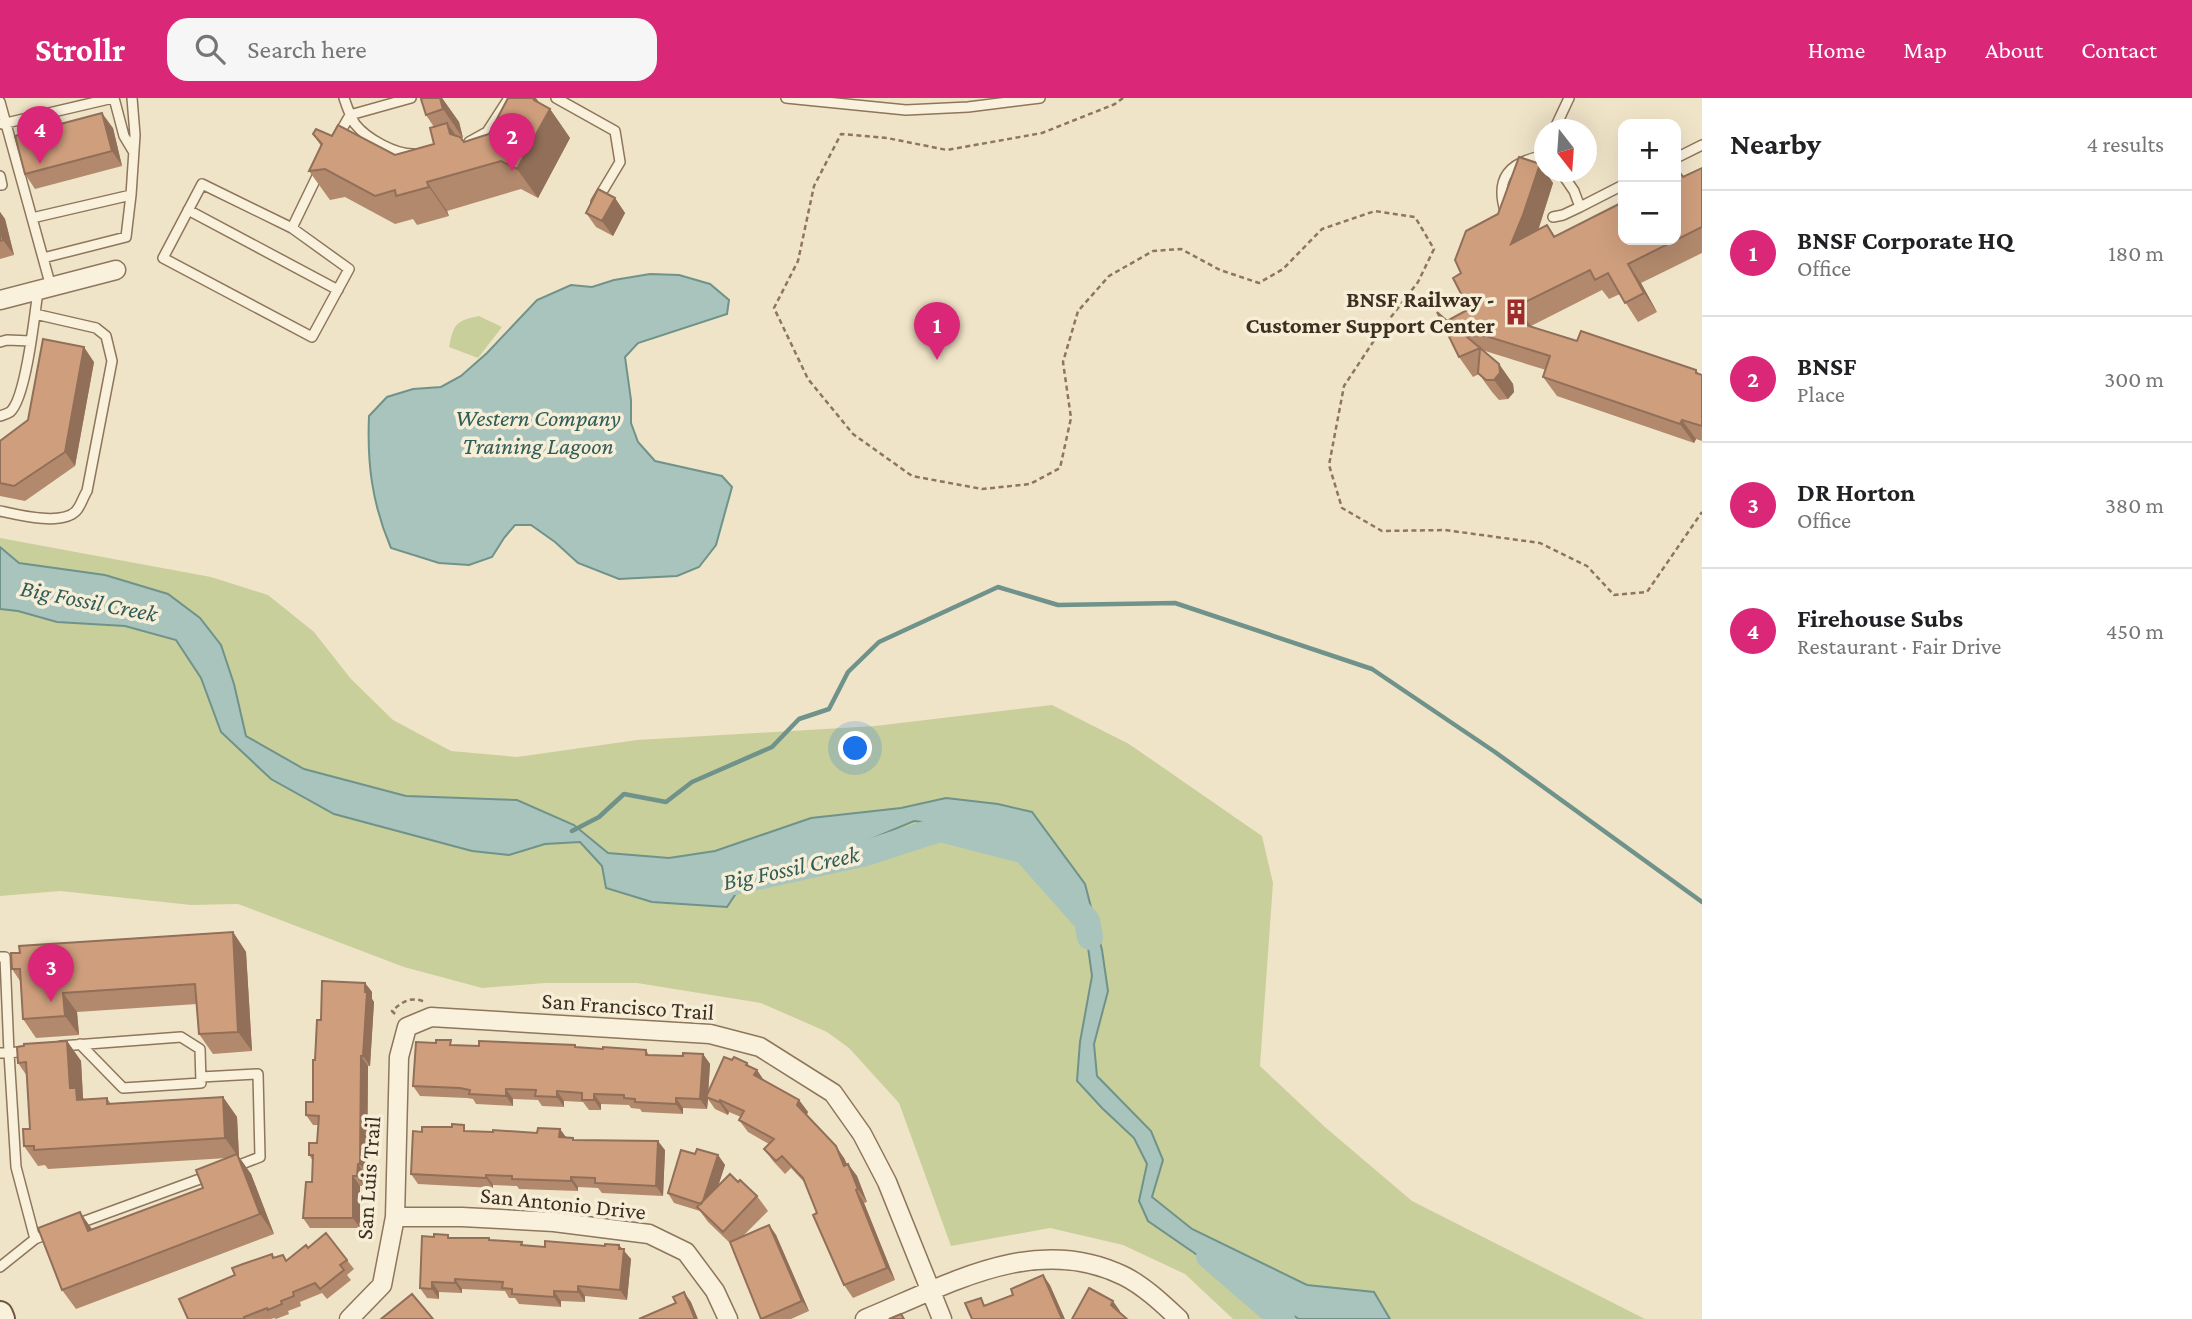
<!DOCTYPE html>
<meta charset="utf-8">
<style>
body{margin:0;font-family:"Crimson Pro",serif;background:#f6f6f6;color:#202124}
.controls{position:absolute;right:21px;top:21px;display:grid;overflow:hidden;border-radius:14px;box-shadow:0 7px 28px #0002}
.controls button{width:63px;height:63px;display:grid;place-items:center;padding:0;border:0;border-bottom:2px solid #e0e0e0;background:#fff;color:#202124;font:35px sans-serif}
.compass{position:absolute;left:1534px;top:21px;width:63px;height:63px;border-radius:50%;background:#fff;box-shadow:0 7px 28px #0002;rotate:163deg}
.you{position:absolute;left:856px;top:651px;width:24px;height:24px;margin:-18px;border:5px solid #fff;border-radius:50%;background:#1a73e8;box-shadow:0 0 0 10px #1a73e833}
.badge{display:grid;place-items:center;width:46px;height:46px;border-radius:50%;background:#db2777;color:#fff;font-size:23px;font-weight:700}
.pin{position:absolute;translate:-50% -58px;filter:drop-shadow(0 2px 4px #0008)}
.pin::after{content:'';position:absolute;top:37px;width:24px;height:21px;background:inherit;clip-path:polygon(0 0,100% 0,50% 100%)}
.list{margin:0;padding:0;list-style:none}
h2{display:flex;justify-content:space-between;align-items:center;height:91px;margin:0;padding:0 28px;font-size:30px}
h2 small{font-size:23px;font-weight:400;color:#757577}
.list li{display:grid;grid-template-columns:46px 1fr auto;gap:21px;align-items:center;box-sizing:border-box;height:126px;padding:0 28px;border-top:2px solid #e0e0e0}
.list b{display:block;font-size:26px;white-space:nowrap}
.list p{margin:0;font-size:23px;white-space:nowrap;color:#757577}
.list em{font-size:23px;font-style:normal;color:#757577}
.icon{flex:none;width:38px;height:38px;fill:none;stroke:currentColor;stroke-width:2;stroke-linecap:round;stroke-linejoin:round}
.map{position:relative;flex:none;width:1702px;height:1221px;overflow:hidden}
header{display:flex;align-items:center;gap:42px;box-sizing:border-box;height:98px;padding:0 35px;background:#db2777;color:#fff}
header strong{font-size:33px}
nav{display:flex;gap:38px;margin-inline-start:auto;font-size:24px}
.search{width:490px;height:63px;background:#f6f6f6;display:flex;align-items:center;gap:18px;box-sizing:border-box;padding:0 24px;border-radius:21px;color:#757577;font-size:26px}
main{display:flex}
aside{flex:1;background:#fff}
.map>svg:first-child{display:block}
.green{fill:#c9cf9b}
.water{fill:#a9c4bc;stroke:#6f938a;stroke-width:2}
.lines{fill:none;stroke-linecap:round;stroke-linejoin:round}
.stream{stroke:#6f938a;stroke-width:4.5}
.river{stroke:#a9c4bc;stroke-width:26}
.lane-casing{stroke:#8d765c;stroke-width:12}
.street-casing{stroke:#8d765c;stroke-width:21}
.secondary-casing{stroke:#6f573f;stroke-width:28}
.path{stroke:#8d765c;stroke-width:2.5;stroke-dasharray:5 3.5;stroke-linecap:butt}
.lane{stroke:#faf1dc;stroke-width:9}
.street{stroke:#faf1dc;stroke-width:18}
.secondary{stroke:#faf1dc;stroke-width:24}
.wall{fill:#b2896c}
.shaded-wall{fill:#916f58}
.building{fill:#cf9f7d;stroke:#916f58;stroke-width:2}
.labels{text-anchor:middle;stroke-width:7;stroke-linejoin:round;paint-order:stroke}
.poi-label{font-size:23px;font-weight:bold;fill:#3d2e20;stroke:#f7eed8;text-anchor:end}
.street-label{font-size:23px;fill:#3d2e20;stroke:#f7eed8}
.water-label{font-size:24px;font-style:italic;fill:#2f5d5a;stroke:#f7eed8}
</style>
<header>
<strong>Strollr</strong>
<div class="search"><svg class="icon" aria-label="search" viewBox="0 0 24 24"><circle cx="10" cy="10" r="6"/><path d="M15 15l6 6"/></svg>Search here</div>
<nav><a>Home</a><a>Map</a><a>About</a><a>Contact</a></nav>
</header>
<main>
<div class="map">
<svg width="1702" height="1221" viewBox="0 0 1702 1221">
<rect width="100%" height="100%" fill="#f0e4c8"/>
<path class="green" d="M479 218 502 229 478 260 449 249C454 226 455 223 479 218Z
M0 440 211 479 268 497 314 534 351 581 393 622 451 653 517 659 637 642 875 628 1052 607 1129 646 1262 738 1273 785 1260 968 1325 1029 1412 1103 1645 1221H1233L1185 1176 1123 1147 1050 1130 951 1148 899 1005 849 950 827 934 761 905 637 885H545L482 890 404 869 238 806 191 807 60 793 0 798Z"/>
<path class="water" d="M650 176 679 177 710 186 729 202 727 216 638 245 625 259 631 302V325L638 344 655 363 722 378 732 389 716 447 699 469 677 478 619 481 578 465 555 444 531 427H515L504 440 492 459 469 467 439 465 391 450C372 406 367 365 369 318L387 299 413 291 441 289 461 278 487 255 537 202 571 187 592 189 614 182Z
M0 449 19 465 105 477 168 496 200 520 221 547 234 586 246 638 304 671 406 698 517 702 574 727 608 755 669 760 715 753 811 720 901 710 946 700 998 706 1032 714 1085 786 1102 852 1108 893 1094 946 1097 978 1151 1033 1163 1062 1152 1099 1192 1131 1307 1187 1374 1194 1390 1221H1299L1203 1161 1148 1123 1139 1103 1147 1066 1134 1040 1102 1010 1077 983 1080 944 1092 878 1087 842 1067 785 1025 747 974 730 914 723 833 757 809 759 741 788 727 809 652 804 606 790 602 768 580 744 545 746 509 757 472 753 334 716 271 681 221 634 201 580 176 542 125 528 57 524 18 513 0 511Z"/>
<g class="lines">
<path class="stream" d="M572 733 599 719 624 696 666 704 692 684 772 649 799 621 829 611 848 574 879 544 998 489 1058 507 1175 505 1372 571 1495 654 1702 804"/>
<path class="river" d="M734 784 866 755 940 731 1025 753 1087 823 1090 839
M1209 1158 1282 1221"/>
<g class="lane-casing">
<path id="lane" d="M114 0 124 38 133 53
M344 0C347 9 350 18 355 26 367 41 396 57 415 56
M556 0 615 33 620 64 596 104
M786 0 906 12 968 9 1040 0
M0 4 51 189
M2 26 113 0
M1554 32 1569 0
M338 38 350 17 411 0
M469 44 487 34 509 0
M1676 60 1702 47
M0 78 2 87H0
M131 97 135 37 132 0
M1580 109 1623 87
M188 112 338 192
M1505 113C1495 79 1510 65 1541 58L1545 52
M1553 119 1563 117 1580 109 1574 93 1561 74
M32 120 131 97 126 139 43 160
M292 130 202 86 163 160 312 239 349 171 292 130 320 72
M0 244 7 242 31 243
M0 318C3 317 7 316 10 314 26 301 35 215 38 192
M0 413C18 417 62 428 76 413 81 408 83 399 87 393L112 263 106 238 96 230 35 216
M0 859H5L9 955 26 953
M61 948 181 939 200 951 201 985 123 990 80 946
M0 955H9L16 1069 35 1141
M201 979 258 976 260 1059 234 1069
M77 1126 208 1078
M0 1169 35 1141 50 1135"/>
</g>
<g class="street-casing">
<path id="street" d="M0 202 116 172
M395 1119H462L554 1124 649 1136 686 1154 715 1193 728 1221
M349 1221 382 1187 395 1119 399 959 407 929 431 919 710 936 760 949 833 995 862 1036 887 1084 942 1221
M865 1221C948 1187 1035 1134 1124 1178 1144 1188 1163 1206 1179 1221"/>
</g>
<g class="secondary-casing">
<path id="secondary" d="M0 1216 2 1221"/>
</g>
<path class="path" d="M1123 0 1115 6 1042 35 947 52 887 40 841 36 814 88 798 163 774 210 808 281 853 336 912 378 982 391 1030 386 1060 370 1071 320 1063 264 1078 213 1109 178 1153 153 1181 151 1220 172 1259 185 1283 171 1322 131 1375 113 1415 119 1434 151 1418 184 1381 232 1344 288 1329 367 1342 410 1382 433 1445 432 1540 445 1587 468 1614 497 1647 494 1702 414
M395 916 392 913C403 903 411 898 425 904"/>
<use href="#lane" class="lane"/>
<use href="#street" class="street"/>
<use href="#secondary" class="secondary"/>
</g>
<path class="wall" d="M423 0H442L459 24 463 40 461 41 464 44 489 36 540 5 550 11 570 40 538 100 521 91 447 113 449 118 417 127 413 121 395 126 345 99 330 102 309 73 321 48 313 36 332 38 395 57 434 46V29L426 17Z
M113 30 122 68 35 91 25 76Z
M1702 70V155L1641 185 1657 214 1638 224 1620 196 1609 201 1602 192 1531 228 1577 243 1696 272 1699 276 1702 277V343L1696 341 1694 345 1557 298 1543 279 1546 272 1482 252 1499 266 1513 286 1514 294 1508 301 1499 302 1492 294 1479 276 1473 279 1459 259 1447 223 1469 211 1461 175 1498 116 1544 73 1553 85 1538 132 1547 127 1555 138Z
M615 100 625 115 613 138 596 129 586 115Z
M0 114 5 121 14 157 0 161Z
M94 264 75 368 25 403 0 398V343L28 322Z
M233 834 246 854 252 953 213 956 199 936 197 906 77 914 79 937 36 940 23 921 20 883 12 871Z
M365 885 372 894V901L374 904 370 968H368L367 1076H365L364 1088H360V1130H310L303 1120 312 1084 313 1063 309 1057 317 1045 318 1027H313L306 1017 313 1004 315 962 321 922Z
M67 943 81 963 83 1000 84 1001 107 1000 111 1006 223 999 237 1019 239 1059 251 1076 274 1136 76 1211 62 1192 93 1131 203 1090 227 1060 48 1071 45 1067 38 1068 24 1048 30 1031 27 978 18 965Z
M454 947 479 948 575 947 576 950 646 952 649 957 683 958 703 956 710 966 708 995 732 962 747 965 749 968 757 972 764 983 799 1002 808 1014 807 1017 844 1060 847 1066H848L857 1078 867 1104 864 1105 895 1182 853 1200 844 1187 806 1086 791 1070 785 1076 773 1063 764 1051 769 1046 748 1034 739 1022 741 1019 729 1014 728 1017 715 1011 708 1001 707 1011 683 1010V1016L642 1014 640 1011 631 1010 629 1007 601 1006V1012H589L583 1004 564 1003V1009L542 1008 538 1002 513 1001V1008L476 1006 473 1001 467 1000 420 998 413 988Z
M560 1031 566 1039 575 1042 665 1052 663 1098 602 1095 598 1090 578 1089V1093L519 1091 517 1088 493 1087V1090L418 1086 411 1076 468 1033 537 1035Z
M695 1056 718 1057 725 1067 718 1088 738 1084 757 1098 768 1113 743 1138 769 1127 776 1137 809 1213 791 1221H761L731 1146 708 1124 700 1113 674 1105 668 1095Z
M448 1137 450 1140H489L491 1142 522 1144 524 1148 622 1151 631 1161 627 1202 585 1198V1204L561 1203V1209L519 1206 515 1200H509L505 1193 462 1191V1195L439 1194V1201L427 1200 420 1190 434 1139Z
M308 1150 347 1162 354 1171 347 1177 351 1182 327 1201 322 1195 300 1204 301 1208 288 1213 289 1216 276 1221 274 1220 271 1221H188L235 1177 272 1156 274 1160 287 1162Z"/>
<path class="shaded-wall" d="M440 0H442L459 24 463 40 443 11Z
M533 0H536L547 16 550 11 570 40 538 100 517 71 534 2Z
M102 15 113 30 122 68 112 53Z
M447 25 467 53 450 36Z
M1540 66 1553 85 1537 136 1511 146Z
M427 84 447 113 449 118 429 89Z
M615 100 625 115 613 138 602 123Z
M0 114 5 121 14 157 3 142 0 129Z
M1628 166 1641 185 1657 214 1644 195Z
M1517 208 1531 228 1533 244 1519 225Z
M84 249 94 264 75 368 65 354Z
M1499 266 1513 286 1514 294 1508 301 1494 282Z
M1682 322 1696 341 1694 345 1680 326Z
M233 834 246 854 252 953 238 934Z
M365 885 372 894V901L374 904 370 968 363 958Z
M63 895 77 914 79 937 65 918Z
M67 943 81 963 83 1000 90 1010 91 1021 70 990Z
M703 956 710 966 708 999H706L708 1001 707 1011 700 1001Z
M361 958 368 968 367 1076 360 1066Z
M747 965 755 976 757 972 765 984 763 989 746 967Z
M506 991 513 1001V1008L506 998Z
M557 993 564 1003V1009L557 999Z
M594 996 601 1006V1012L594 1002Z
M223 999 237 1019 239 1059 251 1076 274 1136 260 1116 237 1057 225 1040Z
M676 1000 683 1010V1016L676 1006Z
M720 1002 729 1014 728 1017 719 1004Z
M799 1002 808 1014 805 1019 797 1007Z
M560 1031 567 1041 559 1039Z
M658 1043 665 1052 663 1098 656 1088Z
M836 1048 844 1060 853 1080 844 1068Z
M718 1057 725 1067 709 1116 702 1106Z
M358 1066 365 1076 364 1088 357 1078Z
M848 1066 857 1078 867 1104 858 1091Z
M486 1077 493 1087V1090L486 1080Z
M353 1078 360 1088V1130L353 1120Z
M571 1079 578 1089V1093L571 1083Z
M856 1092 864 1105 895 1182 887 1170Z
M80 1114 94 1134 88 1133Z
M769 1127 776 1137 809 1213 802 1203Z
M619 1147 631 1161 627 1202 620 1192Z
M1043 1177 1050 1187 1065 1221H1062Z
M455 1181 462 1191V1195L455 1185Z
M432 1184 439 1194V1201L432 1191Z
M578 1188 585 1198V1204L578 1194Z
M554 1193 561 1203V1209L554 1199Z
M684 1194 691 1204 698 1221H695Z
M1113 1203 1120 1213 1118 1217 1111 1207Z"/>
<path class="building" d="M423 0H440L443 11 426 17 421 1Z
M508 0H533L534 2 550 11 517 71 501 63 427 84 429 89 396 98 395 92 375 98 325 71 309 73 322 46 313 36 316 31 332 38 338 27 395 57 434 46 430 30 447 25 450 36 460 39 464 44 489 36Z
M102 15 112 53 25 76 15 38Z
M1519 59 1540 66 1523 117 1511 146 1547 127 1554 139 1623 104V142H1676V78L1681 76 1683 79 1702 70V129L1628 166 1644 195 1625 205 1608 175 1595 182 1590 172 1517 208 1519 225 1577 243 1581 233 1696 272V275L1702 277V328L1682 322 1680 326 1543 279 1550 258 1454 228 1499 266 1500 275 1494 282H1486L1478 275 1480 250 1459 259 1437 214 1447 223 1469 211 1453 180 1461 175 1455 162 1466 133 1498 116Z
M598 91 615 100 602 123 586 115Z
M0 129 3 142 0 143Z
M43 241 84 249 65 354 14 388 0 385V343L28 322Z
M233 834 238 934 199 936 195 886 63 895 65 918 23 921 20 871H12L11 855H20L19 848Z
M322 883 365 885V894H367L363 958H361L360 1066H358L357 1078H353V1120H303L306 1084H312L313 1057H309V1045H317L319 1018 306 1017V1004H313V962H315L317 922H321Z
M436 942H451L450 947 479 948V943L575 947V949L603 951V949L646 952V957L683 958V955L703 956 700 1001 676 1000V1006L635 1004V1001L624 1000V997L594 996V1002H582V995L557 993V999L535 998 536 992 506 991V998L469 996 470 992 460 990 413 988 416 944 436 945Z
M67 943 70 990H76L77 1002 107 1000V1006L223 999 225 1040 34 1052V1048H24L23 1031H30L26 964 18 965 17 949 24 948V946Z
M724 959 732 962 734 959 747 965 746 967 757 972 754 977 799 1002 797 1007 836 1048 844 1068 848 1066 858 1091 856 1092 887 1170 844 1187 813 1117 817 1115 803 1080 782 1058 776 1063 764 1051 774 1041 739 1022 744 1013 720 1002 719 1004 706 999Z
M452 1026 464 1027V1033L493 1034V1032L537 1035 538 1030 560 1031 559 1039 573 1040V1042L658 1043 656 1088 595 1085V1080L571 1079V1083L512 1081V1078L486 1077V1080L411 1076 413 1033 422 1034V1029H452Z
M697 1051 718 1057 703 1103 701 1106 668 1095 681 1052 695 1056Z
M237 1056 260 1116 62 1192 38 1130 80 1114 88 1133 203 1090 196 1072Z
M730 1076 738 1084 740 1082 757 1098 723 1134 697 1109Z
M769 1127 802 1203 761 1221 730 1144Z
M326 1135 347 1162 340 1167 344 1172 320 1191 315 1185 293 1194 294 1198 281 1203 282 1206 268 1212 267 1210 244 1219 245 1221H188L179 1201 235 1177 232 1170 243 1166 272 1156 273 1160 283 1157 286 1163 306 1147 308 1150Z
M434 1136 448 1137V1140H489V1142L522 1144 521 1147 545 1149V1143L605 1148V1146L619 1147V1151H624L620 1192 578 1188V1194L554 1193V1199L512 1196V1191L502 1190 503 1184 455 1181V1185L432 1184V1191L420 1190 422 1138 434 1139Z
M1043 1177 1062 1221H972L965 1205 981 1200 984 1208 1013 1197 1011 1191Z
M1089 1190 1113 1203 1111 1207 1127 1221H1072Z
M684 1194 695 1221H639L676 1205 673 1199Z
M412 1196 433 1221H381Z
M901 1216 904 1221H889Z"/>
<defs>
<g id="building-bare" transform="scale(2.1)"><path d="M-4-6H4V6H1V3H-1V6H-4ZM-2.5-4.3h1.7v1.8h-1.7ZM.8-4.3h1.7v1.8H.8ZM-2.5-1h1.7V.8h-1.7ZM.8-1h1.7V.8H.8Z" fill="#9e2a2b" stroke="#f7eed8" stroke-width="2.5" paint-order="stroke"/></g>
</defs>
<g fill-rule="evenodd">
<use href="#building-bare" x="1516" y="214"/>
</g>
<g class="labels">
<g class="poi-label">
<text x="1495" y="209">BNSF Railway -<tspan x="1495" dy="26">Customer Support Center</tspan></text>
</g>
<g class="street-label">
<text transform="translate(628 908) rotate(4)" y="8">San Francisco Trail</text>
<text transform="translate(368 1080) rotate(-86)" y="8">San Luis Trail</text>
<text transform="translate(563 1105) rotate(6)" y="8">San Antonio Drive</text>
</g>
<g class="water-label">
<text x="538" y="328">Western Company<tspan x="538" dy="28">Training Lagoon</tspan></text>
<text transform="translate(89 503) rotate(11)" y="8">Big Fossil Creek</text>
<text transform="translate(791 770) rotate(-12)" y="8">Big Fossil Creek</text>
</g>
</g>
</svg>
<div class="controls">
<button>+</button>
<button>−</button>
</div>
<svg class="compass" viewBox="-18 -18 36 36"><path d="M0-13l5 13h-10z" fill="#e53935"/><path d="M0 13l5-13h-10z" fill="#757577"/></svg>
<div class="you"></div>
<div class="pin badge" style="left:937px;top:262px">1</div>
<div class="pin badge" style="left:512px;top:73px">2</div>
<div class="pin badge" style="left:51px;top:904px">3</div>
<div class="pin badge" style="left:40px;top:66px">4</div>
</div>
<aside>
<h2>Nearby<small>4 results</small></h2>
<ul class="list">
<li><span class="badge">1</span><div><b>BNSF Corporate HQ</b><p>Office</p></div><em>180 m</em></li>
<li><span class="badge">2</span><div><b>BNSF</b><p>Place</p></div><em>300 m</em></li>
<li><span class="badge">3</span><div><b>DR Horton</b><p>Office</p></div><em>380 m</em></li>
<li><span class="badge">4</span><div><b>Firehouse Subs</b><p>Restaurant · Fair Drive</p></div><em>450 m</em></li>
</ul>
</aside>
</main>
